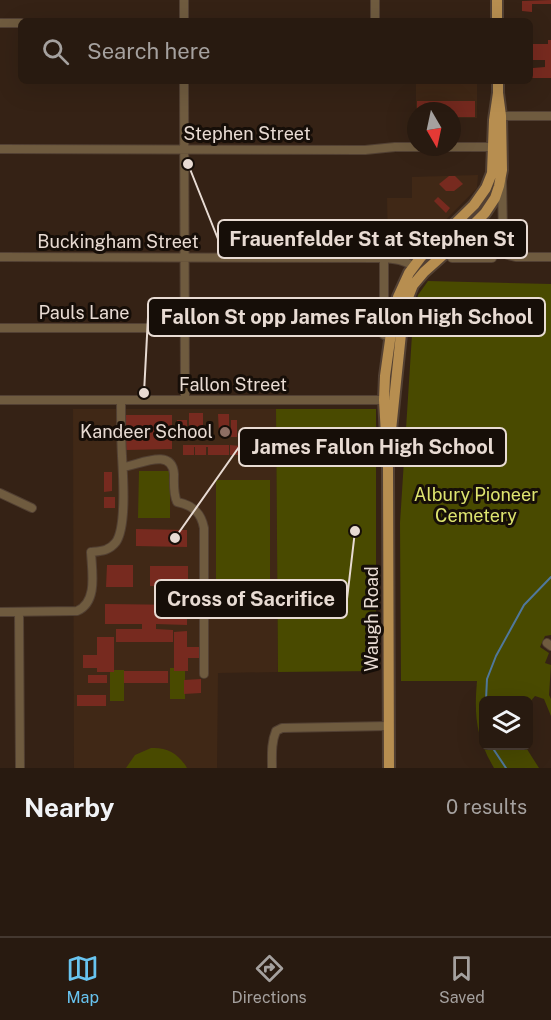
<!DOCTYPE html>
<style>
body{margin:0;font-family:"Public Sans",sans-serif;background:#302319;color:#f1f3f6}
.controls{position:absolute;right:18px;bottom:18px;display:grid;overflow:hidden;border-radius:9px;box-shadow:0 6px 24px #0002}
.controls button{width:54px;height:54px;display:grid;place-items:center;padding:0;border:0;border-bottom:2px solid #443830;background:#281a10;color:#f1f3f6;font:30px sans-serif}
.compass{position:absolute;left:407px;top:102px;width:54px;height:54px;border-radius:50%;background:#281a10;box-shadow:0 6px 24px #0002;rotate:171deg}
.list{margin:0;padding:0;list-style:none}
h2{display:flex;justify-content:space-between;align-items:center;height:78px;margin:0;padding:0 24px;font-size:26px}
h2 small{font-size:20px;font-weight:400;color:#a5a19f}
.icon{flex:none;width:33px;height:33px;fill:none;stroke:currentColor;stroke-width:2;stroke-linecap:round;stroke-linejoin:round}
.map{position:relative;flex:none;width:551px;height:768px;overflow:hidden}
.search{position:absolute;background:#281a10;box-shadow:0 6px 24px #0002;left:18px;right:18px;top:18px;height:66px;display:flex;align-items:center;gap:15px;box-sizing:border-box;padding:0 21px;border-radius:9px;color:#a5a19f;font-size:22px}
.sheet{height:168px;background:#281a10}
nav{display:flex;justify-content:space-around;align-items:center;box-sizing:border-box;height:84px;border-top:2px solid #443830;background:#281a10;font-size:16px;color:#a5a19f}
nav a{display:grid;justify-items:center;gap:3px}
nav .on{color:#68c4f0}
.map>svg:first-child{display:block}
.built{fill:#402816}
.green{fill:#494a00}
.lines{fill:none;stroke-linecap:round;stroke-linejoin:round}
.stream{stroke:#50789c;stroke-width:2}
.building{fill:#772a1f;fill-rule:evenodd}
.minor-casing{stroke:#524033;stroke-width:10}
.major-casing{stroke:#524033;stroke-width:14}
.minor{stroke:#6f5b3f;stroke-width:8}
.major{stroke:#b78e50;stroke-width:10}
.education-dot{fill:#8d6e63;stroke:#160e08;stroke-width:2}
.labels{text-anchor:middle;stroke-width:6;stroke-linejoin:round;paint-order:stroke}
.street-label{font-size:18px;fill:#e8dbd3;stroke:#160e08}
.poi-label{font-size:18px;fill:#e8dbd3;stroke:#160e08;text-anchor:end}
.park-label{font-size:18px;fill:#dee46f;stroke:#160e08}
.leader{fill:none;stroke:#e8dbd3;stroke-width:2}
.callout-dot{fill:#e8dbd3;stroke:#160e08;stroke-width:2}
.callout{fill:#160e08;stroke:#e8dbd3;stroke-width:2}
.callout-label{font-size:20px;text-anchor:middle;font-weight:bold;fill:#e8dbd3}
</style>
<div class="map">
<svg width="551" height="768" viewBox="0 0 551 768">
<rect width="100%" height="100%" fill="#352215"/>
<path class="built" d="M416 81H477V118H452V111H416V118Z
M478 175 477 188 420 246H388L387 198H412V177Z
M73 409H276L278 672 218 673 217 768H74Z"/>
<path class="green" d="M428 281 551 284V635L545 636 540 647 549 653 545 663 551 665 549 695 551 699V716L544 699 535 696 529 703 528 700H484V746H525L539 768H494C476 737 474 716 477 681H401L400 523 413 319 418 295Z
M276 409H376V671L278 672Z
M139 471H170V518H138Z
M216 480H270V583H216Z
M170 668H185V699H170Z
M110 670H124V701H110Z
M151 748C167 747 179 754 187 768H126L135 755Z"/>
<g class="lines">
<path class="stream" d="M486 700 487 679 496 656 524 605 551 577
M493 746 494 750 506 768"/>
</g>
<path class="building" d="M551 0V4H532V12L522 11V1Z
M548 40H551V78H530V44H548ZM533 60H545V67L533 68Z
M417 101H475V117H452V111H417Z
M449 176H455L463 184 454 191H446L439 184Z
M438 197 450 208 446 213 434 201Z
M189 413H203V436H189Z
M218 414H229V434H219Z
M126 415H172V449L126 450Z
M177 420H187V430H177Z
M231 420H237V437H231Z
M183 445H229V455H208V447H206V455H195V447H194V455H183Z
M230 445 241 446V455H230Z
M104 472H112V491L104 492Z
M104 497H115V508H104Z
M136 529 187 530V547L136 546Z
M107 565H133V587H106Z
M150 566H188V586H150Z
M105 604 187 605V625L156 624V629L173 630V642H116V629H142V624H105Z
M187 631V647H199V658H188V671H174V632Z
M97 637H114V672H97V668H83V655H97Z
M124 671H168V683H124Z
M88 675H107V683H88Z
M201 679V693L184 694V680Z
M77 695H106V706H77Z"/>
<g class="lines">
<g class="minor-casing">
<path id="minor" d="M184 0V21
M375 21V0
M0 23H21
M184 81 185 399
M501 116H551
M0 149 365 150 395 147H493
M474 224 508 255 516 257H551
M497 245 501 240 503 235 502 181
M0 257 384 258C396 259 404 260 413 266
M384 258V335L390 337
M452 258H492
M0 328H384
M0 400H388
M123 467C139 465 172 447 174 474 174 484 173 493 177 502 192 505 201 512 204 528V674
M0 493 32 508
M0 612 77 611C98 602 92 572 91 552 101 551 109 551 116 542 127 526 123 475 122 456 121 437 121 418 121 400
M19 612 20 768
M547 643 551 646
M272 768C272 755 271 743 276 731L282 728 388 726"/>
</g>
<g class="major-casing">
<path id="major" d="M497 21V0
M391 430 402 324 405 305 413 285 424 272 443 255 485 213 495 198 499 186 502 170 501 116 498 93V81
M389 768 388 469 384 400 385 376 393 319 398 297 409 273 421 257 474 205 486 188 492 173 494 120 498 93"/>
</g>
<use href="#minor" class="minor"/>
<use href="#major" class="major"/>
</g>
<circle class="education-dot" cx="225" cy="432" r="6"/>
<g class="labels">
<g class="street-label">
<text x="247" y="140">Stephen Street</text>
<text x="118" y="248">Buckingham Street</text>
<text x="84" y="319">Pauls Lane</text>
<text x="233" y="391">Fallon Street</text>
<text transform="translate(372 619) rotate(-90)" y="6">Waugh Road</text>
</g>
<g class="poi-label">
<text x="213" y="438">Kandeer School</text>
</g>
<g class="park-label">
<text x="476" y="501">Albury Pioneer<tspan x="476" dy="21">Cemetery</tspan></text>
</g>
</g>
<path class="leader" d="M188 164L218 239M144 393L148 317M175 538L239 447M355 531L347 599"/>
<g class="callout-dot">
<circle cx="188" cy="164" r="6"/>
<circle cx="144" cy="393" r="6"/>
<circle cx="175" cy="538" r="6"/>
<circle cx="355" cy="531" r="6"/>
</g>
<g class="callout">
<rect x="218" y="220" width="309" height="38" rx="6"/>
<rect x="148" y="298" width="397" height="38" rx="6"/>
<rect x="239" y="428" width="267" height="38" rx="6"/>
<rect x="155" y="580" width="192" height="38" rx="6"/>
</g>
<g class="callout-label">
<text x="372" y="246">Frauenfelder St at Stephen St</text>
<text x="347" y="324">Fallon St opp James Fallon High School</text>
<text x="373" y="454">James Fallon High School</text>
<text x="251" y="606">Cross of Sacrifice</text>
</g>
</svg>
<div class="controls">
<button><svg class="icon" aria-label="layers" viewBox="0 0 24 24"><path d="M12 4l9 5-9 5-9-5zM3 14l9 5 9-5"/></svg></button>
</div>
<svg class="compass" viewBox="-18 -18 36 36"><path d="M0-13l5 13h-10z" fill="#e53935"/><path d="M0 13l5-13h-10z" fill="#a5a19f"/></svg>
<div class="search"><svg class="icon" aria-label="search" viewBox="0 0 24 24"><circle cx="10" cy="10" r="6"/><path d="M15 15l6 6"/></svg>Search here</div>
</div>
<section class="sheet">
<h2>Nearby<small>0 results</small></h2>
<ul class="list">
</ul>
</section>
<nav>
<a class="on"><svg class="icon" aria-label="map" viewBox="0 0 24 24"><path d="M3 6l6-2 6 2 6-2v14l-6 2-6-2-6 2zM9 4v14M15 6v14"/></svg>Map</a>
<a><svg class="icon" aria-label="directions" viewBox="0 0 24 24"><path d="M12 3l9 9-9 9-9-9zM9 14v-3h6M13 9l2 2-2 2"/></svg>Directions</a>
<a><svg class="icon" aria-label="saved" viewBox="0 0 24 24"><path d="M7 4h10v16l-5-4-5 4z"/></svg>Saved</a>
</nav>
